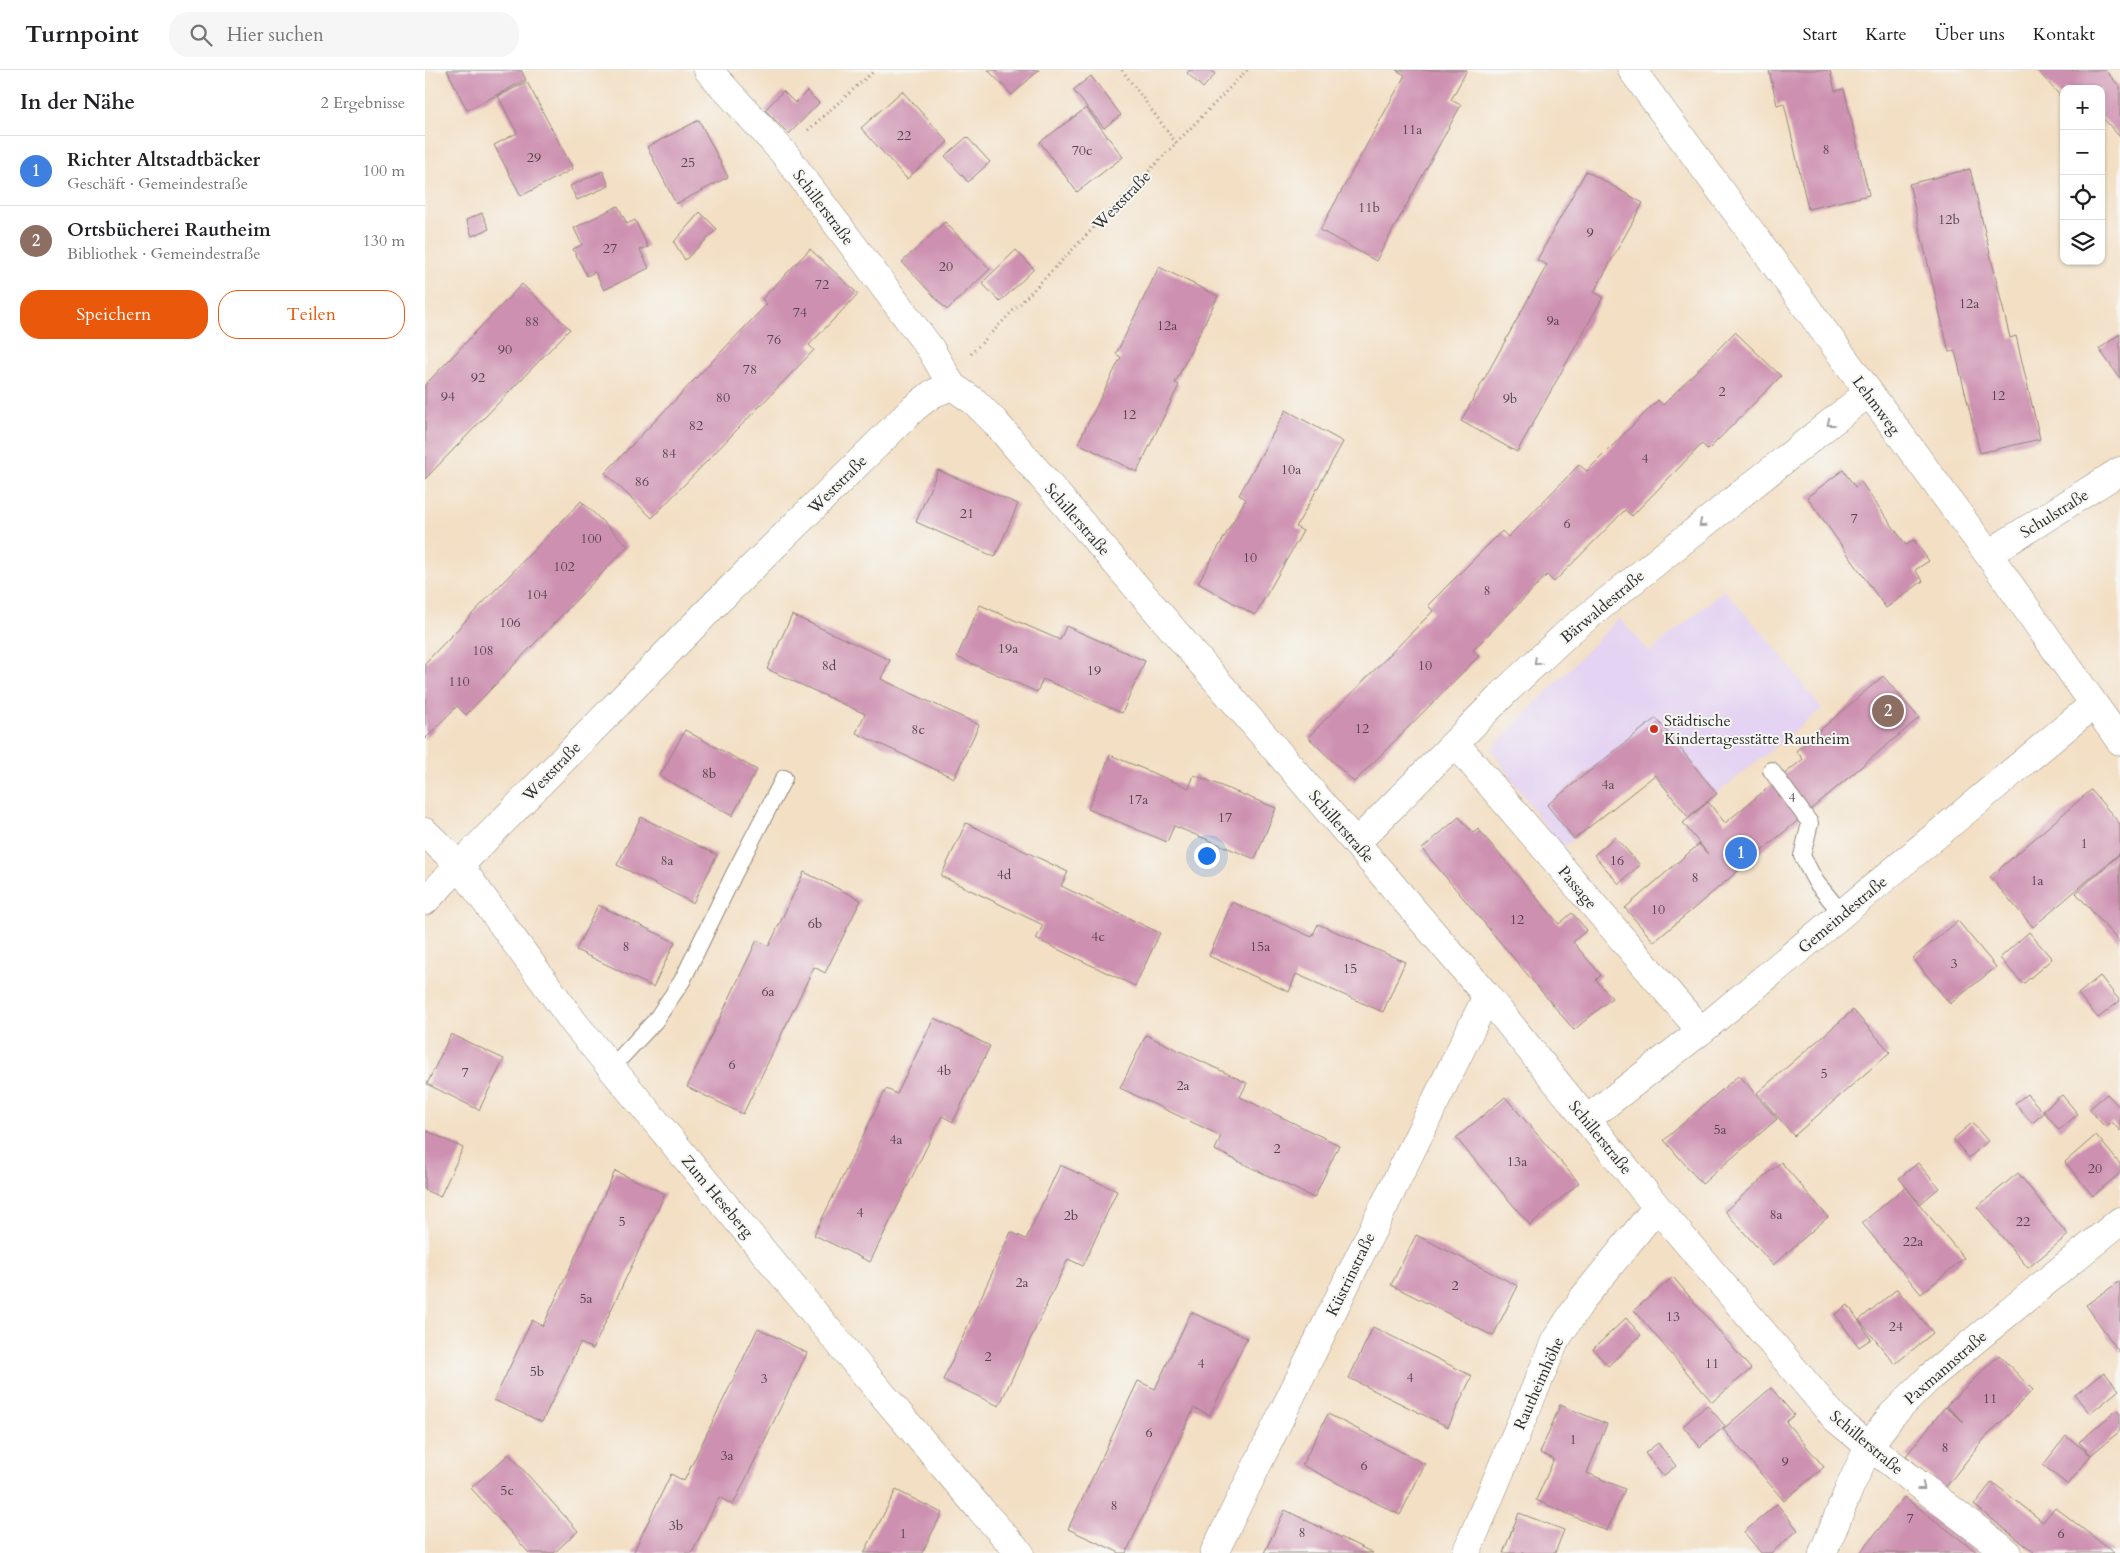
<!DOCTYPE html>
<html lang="de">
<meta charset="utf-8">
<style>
body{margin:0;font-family:Cardo,serif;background:#f6f6f6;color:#202124}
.controls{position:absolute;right:15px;top:15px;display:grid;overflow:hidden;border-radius:10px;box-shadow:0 1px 4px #0004}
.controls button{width:45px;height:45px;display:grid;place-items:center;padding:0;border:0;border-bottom:1px solid #e0e0e0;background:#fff;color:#202124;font:25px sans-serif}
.you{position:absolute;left:781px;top:785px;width:18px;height:18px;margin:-12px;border:4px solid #fff;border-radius:50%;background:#1a73e8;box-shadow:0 0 0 8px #1a73e833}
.badge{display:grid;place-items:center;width:32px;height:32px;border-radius:50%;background:#ea580c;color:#fff;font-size:16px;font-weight:700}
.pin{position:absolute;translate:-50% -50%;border:2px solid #fff;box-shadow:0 1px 5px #0006}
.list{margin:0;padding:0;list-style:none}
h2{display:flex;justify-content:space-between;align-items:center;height:65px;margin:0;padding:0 20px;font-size:21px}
h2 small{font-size:16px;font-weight:400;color:#757577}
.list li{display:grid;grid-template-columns:32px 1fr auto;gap:15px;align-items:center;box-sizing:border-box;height:70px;padding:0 20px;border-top:1px solid #e0e0e0}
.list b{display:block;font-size:19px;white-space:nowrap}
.list p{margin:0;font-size:16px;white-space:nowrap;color:#757577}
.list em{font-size:16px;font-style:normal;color:#757577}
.actions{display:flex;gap:10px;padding:15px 20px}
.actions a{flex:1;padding:11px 0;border:1px solid #ea580c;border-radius:20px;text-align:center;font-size:18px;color:#ea580c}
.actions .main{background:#ea580c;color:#fff}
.icon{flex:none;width:28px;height:28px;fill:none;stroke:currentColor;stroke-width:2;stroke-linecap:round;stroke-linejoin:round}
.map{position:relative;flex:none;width:1695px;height:1483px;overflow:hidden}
header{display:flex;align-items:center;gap:30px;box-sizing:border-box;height:70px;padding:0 25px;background:#fff;border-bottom:1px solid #e0e0e0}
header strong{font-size:24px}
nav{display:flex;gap:28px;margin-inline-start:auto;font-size:18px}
.search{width:350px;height:45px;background:#f6f6f6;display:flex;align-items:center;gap:12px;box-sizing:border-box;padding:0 18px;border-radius:20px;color:#757577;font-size:19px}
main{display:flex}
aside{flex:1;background:#fff}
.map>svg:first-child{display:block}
.built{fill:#e4d3f2}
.building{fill:#cd90b0}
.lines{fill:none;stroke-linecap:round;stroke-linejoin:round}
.lane-casing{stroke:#8f8578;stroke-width:18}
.street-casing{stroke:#8f8578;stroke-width:29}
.path{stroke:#8f8578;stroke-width:3;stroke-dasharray:1 4;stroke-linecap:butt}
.lane{stroke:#fff;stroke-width:16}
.street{stroke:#fff;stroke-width:28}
.oneway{stroke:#a0a0a0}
.poi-dot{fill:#c8321e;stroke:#f6f6f2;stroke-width:2}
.labels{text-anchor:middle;stroke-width:4;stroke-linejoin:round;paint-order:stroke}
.number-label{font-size:14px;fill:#54444c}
.street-label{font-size:16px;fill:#2b2b2b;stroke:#f6f6f2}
.poi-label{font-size:16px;fill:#2b2b2b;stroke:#f6f6f2;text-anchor:start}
</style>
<header>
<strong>Turnpoint</strong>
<div class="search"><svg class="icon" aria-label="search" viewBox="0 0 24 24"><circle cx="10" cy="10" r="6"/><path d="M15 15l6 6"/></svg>Hier suchen</div>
<nav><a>Start</a><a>Karte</a><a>Über uns</a><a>Kontakt</a></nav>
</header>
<main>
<aside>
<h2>In der Nähe<small>2 Ergebnisse</small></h2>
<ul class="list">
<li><span class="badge" style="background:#3f7fe0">1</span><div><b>Richter Altstadtbäcker</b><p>Geschäft · Gemeindestraße</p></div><em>100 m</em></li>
<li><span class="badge" style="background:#8d6e63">2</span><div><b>Ortsbücherei Rautheim</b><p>Bibliothek · Gemeindestraße</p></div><em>130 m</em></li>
</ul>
<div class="actions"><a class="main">Speichern</a><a>Teilen</a></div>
</aside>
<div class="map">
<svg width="1695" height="1483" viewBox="0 0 1695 1483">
<rect width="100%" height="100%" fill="#f6f6f2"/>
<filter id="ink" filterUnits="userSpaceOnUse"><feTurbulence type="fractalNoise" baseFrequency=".02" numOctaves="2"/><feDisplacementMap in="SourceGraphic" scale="10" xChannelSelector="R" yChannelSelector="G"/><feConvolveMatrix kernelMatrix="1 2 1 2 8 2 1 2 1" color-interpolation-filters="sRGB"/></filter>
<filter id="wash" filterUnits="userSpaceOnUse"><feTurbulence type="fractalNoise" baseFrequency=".0096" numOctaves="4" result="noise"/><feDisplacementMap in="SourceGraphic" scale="20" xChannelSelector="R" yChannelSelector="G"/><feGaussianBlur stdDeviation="1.12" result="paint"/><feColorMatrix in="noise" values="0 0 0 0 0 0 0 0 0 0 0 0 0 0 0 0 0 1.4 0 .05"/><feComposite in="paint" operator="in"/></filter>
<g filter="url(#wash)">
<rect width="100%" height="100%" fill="#f3dfc4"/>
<path class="built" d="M1299 520 1344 570 1397 639 1263 747 1230 705 1136 779 1066 679 1194 548 1225 582Z"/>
<g id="blocks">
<path class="building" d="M22 0H96L101 10 42 40Z
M563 0H614L587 25Z
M765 0H785L790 4 778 18 762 3Z
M971 0H1042L1026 30 1036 35 951 191 895 160 980 5Z
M1344 0H1405L1410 21 1419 19 1444 125 1383 139 1359 33 1352 35Z
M1612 0H1680L1695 17V67L1676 46V19H1639V30Z
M666 6 696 45 679 58 648 20Z
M102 12 148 99 96 126 69 75 92 63 73 26Z
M358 21 370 33 382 21 394 33 364 64 340 40Z
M477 21 523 72 482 109 436 58Z
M661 38 698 87 652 122 615 72Z
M274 50 303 107 251 134 222 77Z
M542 67 565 92 543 112 520 86Z
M1545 99 1585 268 1591 266 1615 369 1555 383 1530 281 1524 282 1484 114Z
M178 101 184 116 152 130 145 116Z
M1161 101 1218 133 1169 222 1178 227 1092 382 1036 351 1122 195 1112 190Z
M193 136 202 154 210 150 223 177 215 180 224 198 179 220 170 202 162 206 148 179 157 175 149 158Z
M275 142 292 159 260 190 249 172Z
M57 143 64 159 47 166 41 150Z
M520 152 565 199 522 240 477 192Z
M385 179 433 224 384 275 389 280 227 448 180 403 342 234 337 229Z
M591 180 609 199 575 232 557 213Z
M734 197 793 226 750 313 754 315 712 402 653 373 696 287 691 284Z
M97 214 145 259 0 409V315Z
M1310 262 1356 306 1283 380 1277 374 1207 446 1200 440 1129 512 1122 505 1048 580 1054 586 929 712 883 667 1008 541 1003 535 1077 461 1083 467 1154 395 1162 401 1233 330 1238 335Z
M1695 264V308L1674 279Z
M861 340 918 372 871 457 878 461 830 545 773 513 821 429 814 425Z
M513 400 593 434 570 487 491 452Z
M1418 400 1430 417 1436 412 1481 475 1489 470 1504 491 1490 500 1498 511 1461 538 1382 427Z
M156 431 203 476 41 645 32 636 0 669V593Z
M555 535 635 570 641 556 720 591 697 643 618 609 612 622 532 587Z
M367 545 465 590 456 609 554 655 529 708 431 663 440 644 342 599Z
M1458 606 1494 648 1229 872 1200 838 1274 774 1283 784 1258 753 1283 732 1300 753 1378 689 1371 681Z
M1231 648 1292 724 1263 747 1230 705 1149 769 1122 735Z
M260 660 332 700 307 746 235 706Z
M685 685 764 718 769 705 851 738 830 789 749 756 742 772 663 739Z
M1666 720 1695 754V783L1608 857 1565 807Z
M216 747 292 785 268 833 192 795Z
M1034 747 1048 763 1053 759 1134 854 1147 843 1162 860 1148 872 1176 905 1171 910 1187 928 1149 960 997 779Z
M541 753 643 802 636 816 735 863 710 916 611 869 618 855 516 806Z
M1190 767 1215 795 1194 814 1169 785Z
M1695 784V873L1651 823Z
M379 802 436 830 400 903 389 897 318 1044 262 1017 332 870 344 876Z
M807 832 887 867 893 854 980 892 958 942 871 904 864 922 784 886Z
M173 835 250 872 228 917 151 880Z
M1533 851 1571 897 1525 934 1488 888Z
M1604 862 1627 889 1598 914 1575 888Z
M1675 906 1695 931 1673 948 1653 924Z
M1428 940 1465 982 1369 1066 1332 1023Z
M509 948 565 976 528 1052 517 1046 445 1192 389 1165 461 1019 472 1024Z
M26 964 79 989 54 1040 2 1014Z
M721 965 822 1013 815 1027 914 1075 889 1128 790 1080 796 1066 695 1018Z
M1314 1005 1352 1049 1277 1114 1239 1070Z
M1602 1024 1619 1043 1607 1053 1590 1033Z
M1682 1024 1695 1038V1061L1687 1052 1680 1057 1664 1039Z
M1637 1025 1653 1044 1634 1060 1618 1040Z
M1080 1027 1154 1113 1105 1155 1031 1068Z
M1547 1053 1563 1071 1544 1088 1528 1069Z
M0 1060 38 1078 15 1127 0 1120Z
M1671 1065 1695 1094V1103L1668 1126 1640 1092Z
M1356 1092 1403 1147 1348 1195 1300 1141Z
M1493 1093 1514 1118 1495 1134 1474 1108Z
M635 1095 692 1121 658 1196 643 1189 574 1336 518 1310 586 1162 601 1169Z
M190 1101 240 1124 168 1279 155 1273 117 1352 69 1330 107 1250 118 1256Z
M1593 1103 1643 1165 1603 1198 1552 1137Z
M1480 1117 1539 1188 1496 1224 1437 1153Z
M991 1165 1093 1216 1068 1266 966 1215Z
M1248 1207 1326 1299 1287 1332 1209 1240Z
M1695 1211V1283L1661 1235Z
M1472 1219 1508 1263 1470 1294 1434 1250Z
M1423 1235 1446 1269 1434 1277 1410 1244Z
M766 1242 822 1268 785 1345 769 1338 701 1483H695L643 1459 713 1311 730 1319Z
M1201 1248 1216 1265 1183 1296 1168 1279Z
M948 1257 1047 1306 1023 1357 924 1308Z
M333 1258 382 1283 308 1435 294 1427 267 1483H208L246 1404 259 1411Z
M1574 1285 1608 1320 1559 1369 1520 1418 1481 1386 1520 1337 1539 1352 1521 1336Z
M1679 1302 1694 1320 1665 1344 1650 1325Z
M1346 1318 1369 1345 1361 1352 1399 1397 1359 1431 1298 1359Z
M1135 1335 1182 1354 1162 1403 1200 1419 1182 1461 1111 1430 1129 1389 1115 1383Z
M1282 1335 1300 1356 1275 1377 1258 1356Z
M1692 1340 1695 1343V1361L1666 1385 1654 1372Z
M903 1344 1000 1394 975 1445 877 1395Z
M1641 1366 1666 1385 1643 1415 1618 1395Z
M1233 1373 1251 1396 1238 1406 1220 1383Z
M84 1384 153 1461 129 1483H104L46 1418Z
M1567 1412 1618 1452 1630 1437 1689 1483H1610L1549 1435Z
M471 1420 517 1443 497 1483H439Z
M1479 1427 1553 1483H1435Z
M1352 1434 1373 1460 1346 1483H1336L1319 1462Z
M860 1440 948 1483H839Z
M1094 1443 1139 1460 1130 1483H1078Z"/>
</g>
</g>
<g filter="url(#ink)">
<use href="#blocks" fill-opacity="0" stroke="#8f8578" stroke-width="1"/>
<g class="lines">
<g class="lane-casing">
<path id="lane" d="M1346 700 1385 753 1377 786 1391 812 1417 844
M186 998 230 951 257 911 309 804 359 708"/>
</g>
<g class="street-casing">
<path id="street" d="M283 0 358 82 505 278 527 316 550 332 570 352 1062 926 1232 1137 1411 1349 1444 1376 1583 1483
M1207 0 1563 484 1695 671
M1563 484 1695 401
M1030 673 1276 961
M0 762 34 795 150 954 429 1291 555 1439 595 1483
M931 773 1083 619 1146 560 1443 323
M0 831 291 533 489 338 507 324 527 316
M1162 1049 1276 961 1669 634
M789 1483 1062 926
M1041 1483 1130 1271 1159 1227 1232 1137
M1398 1483 1425 1417 1444 1376 1467 1345 1505 1307 1695 1151"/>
</g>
<path class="path" d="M697 0 751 73
M383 60 450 0
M546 284 822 0"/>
<use href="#lane" class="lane"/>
<use href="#street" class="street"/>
</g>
<defs><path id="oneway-chevron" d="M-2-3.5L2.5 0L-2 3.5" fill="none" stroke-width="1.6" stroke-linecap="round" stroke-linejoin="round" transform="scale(1.25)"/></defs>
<g class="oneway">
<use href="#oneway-chevron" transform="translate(1405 353) rotate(142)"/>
<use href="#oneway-chevron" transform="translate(1277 454) rotate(141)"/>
<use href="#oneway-chevron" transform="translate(1112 592) rotate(136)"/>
<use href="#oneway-chevron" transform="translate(1497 1417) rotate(38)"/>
</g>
</g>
<circle class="poi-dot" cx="1229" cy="659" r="5"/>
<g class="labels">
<g class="number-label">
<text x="987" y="64">11a</text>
<text x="479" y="70">22</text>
<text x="1401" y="84">8</text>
<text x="657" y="85">70c</text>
<text x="109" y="92">29</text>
<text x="263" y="97">25</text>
<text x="944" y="142">11b</text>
<text x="1524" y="154">12b</text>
<text x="1165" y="167">9</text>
<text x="185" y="183">27</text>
<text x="521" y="201">20</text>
<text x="397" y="219">72</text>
<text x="1544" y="238">12a</text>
<text x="375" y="247">74</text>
<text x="1128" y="255">9a</text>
<text x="107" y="256">88</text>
<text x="742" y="260">12a</text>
<text x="349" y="274">76</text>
<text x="80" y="284">90</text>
<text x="325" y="304">78</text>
<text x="53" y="312">92</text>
<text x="1297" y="326">2</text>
<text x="1573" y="330">12</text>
<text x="23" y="331">94</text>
<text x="298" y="332">80</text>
<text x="1085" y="333">9b</text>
<text x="704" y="349">12</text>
<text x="271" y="360">82</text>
<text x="244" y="388">84</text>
<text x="1220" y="393">4</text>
<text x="866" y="404">10a</text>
<text x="217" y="416">86</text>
<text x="542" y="448">21</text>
<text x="1429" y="453">7</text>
<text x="1142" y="458">6</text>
<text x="166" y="473">100</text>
<text x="825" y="492">10</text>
<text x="139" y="501">102</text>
<text x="1062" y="525">8</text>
<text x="112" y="529">104</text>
<text x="85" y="557">106</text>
<text x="583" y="583">19a</text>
<text x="58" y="585">108</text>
<text x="404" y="600">8d</text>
<text x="1000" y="600">10</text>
<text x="669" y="605">19</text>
<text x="34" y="616">110</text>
<text x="937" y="663">12</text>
<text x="493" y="664">8c</text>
<text x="284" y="708">8b</text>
<text x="1183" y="719">4a</text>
<text x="1367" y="732">4</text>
<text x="713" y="734">17a</text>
<text x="800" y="752">17</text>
<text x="1659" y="778">1</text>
<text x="242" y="795">8a</text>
<text x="1192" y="795">16</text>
<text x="579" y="809">4d</text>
<text x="1270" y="812">8</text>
<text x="1612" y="815">1a</text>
<text x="1233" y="844">10</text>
<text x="1092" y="854">12</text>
<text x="390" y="858">6b</text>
<text x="673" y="871">4c</text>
<text x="201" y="881">8</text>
<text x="835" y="881">15a</text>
<text x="1529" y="898">3</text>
<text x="925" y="903">15</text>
<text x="343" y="926">6a</text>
<text x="307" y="999">6</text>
<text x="519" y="1005">4b</text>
<text x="40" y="1007">7</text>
<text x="1399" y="1008">5</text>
<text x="758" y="1020">2a</text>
<text x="1295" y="1064">5a</text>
<text x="471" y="1074">4a</text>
<text x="852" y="1083">2</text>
<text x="1092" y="1096">13a</text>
<text x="1670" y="1103">20</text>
<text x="435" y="1147">4</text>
<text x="1351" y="1149">8a</text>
<text x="646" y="1150">2b</text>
<text x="197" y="1156">5</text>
<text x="1598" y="1156">22</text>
<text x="1488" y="1176">22a</text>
<text x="597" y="1217">2a</text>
<text x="1030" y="1220">2</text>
<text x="161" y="1233">5a</text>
<text x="1248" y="1251">13</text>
<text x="1471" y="1261">24</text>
<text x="563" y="1291">2</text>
<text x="776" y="1298">4</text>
<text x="1287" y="1298">11</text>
<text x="112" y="1306">5b</text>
<text x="985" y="1312">4</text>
<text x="339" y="1313">3</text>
<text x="1565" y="1333">11</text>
<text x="724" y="1367">6</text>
<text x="1148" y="1374">1</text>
<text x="1520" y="1382">8</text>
<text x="302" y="1390">3a</text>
<text x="1360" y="1396">9</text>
<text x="939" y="1400">6</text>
<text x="82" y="1425">5c</text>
<text x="689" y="1440">8</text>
<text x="1485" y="1453">7</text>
<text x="251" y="1460">3b</text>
<text x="877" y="1467">8</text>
<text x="478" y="1468">1</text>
<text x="1636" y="1468">6</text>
</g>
<g class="street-label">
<text transform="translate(696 130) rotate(-46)" y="6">Weststraße</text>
<text transform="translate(399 137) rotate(53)" y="6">Schillerstraße</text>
<text transform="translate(1452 335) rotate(53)" y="6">Lehmweg</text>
<text transform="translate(412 414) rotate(-45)" y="6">Weststraße</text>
<text transform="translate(1629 443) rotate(-32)" y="6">Schulstraße</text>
<text transform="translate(653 449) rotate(49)" y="6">Schillerstraße</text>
<text transform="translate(1177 536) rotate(-40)" y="6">Bärwaldestraße</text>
<text transform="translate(126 701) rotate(-46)" y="6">Weststraße</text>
<text transform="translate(917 756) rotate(49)" y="6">Schillerstraße</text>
<text transform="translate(1153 817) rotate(50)" y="6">Passage</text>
<text transform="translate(1417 844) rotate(-40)" y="6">Gemeindestraße</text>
<text transform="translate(1176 1067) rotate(51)" y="6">Schillerstraße</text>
<text transform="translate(293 1126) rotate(50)" y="6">Zum Heseberg</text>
<text transform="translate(925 1204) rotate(-64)" y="6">Küstrinstraße</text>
<text transform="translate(1520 1297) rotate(-41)" y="6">Paxmannstraße</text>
<text transform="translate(1113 1313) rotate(-66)" y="6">Rautheimhöhe</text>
<text transform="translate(1442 1372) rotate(40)" y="6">Schillerstraße</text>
</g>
<g class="poi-label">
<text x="1239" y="656">Städtische<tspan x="1239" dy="18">Kindertagesstätte Rautheim</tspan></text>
</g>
</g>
</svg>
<div class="controls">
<button>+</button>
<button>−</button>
<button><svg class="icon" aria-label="locate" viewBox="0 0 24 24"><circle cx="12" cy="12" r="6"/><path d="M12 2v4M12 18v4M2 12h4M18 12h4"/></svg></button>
<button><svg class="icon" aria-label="layers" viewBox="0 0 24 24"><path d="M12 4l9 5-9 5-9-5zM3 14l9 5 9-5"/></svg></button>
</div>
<div class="you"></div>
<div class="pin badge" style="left:1316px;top:783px;background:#3f7fe0">1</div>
<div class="pin badge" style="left:1463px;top:641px;background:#8d6e63">2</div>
</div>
</main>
